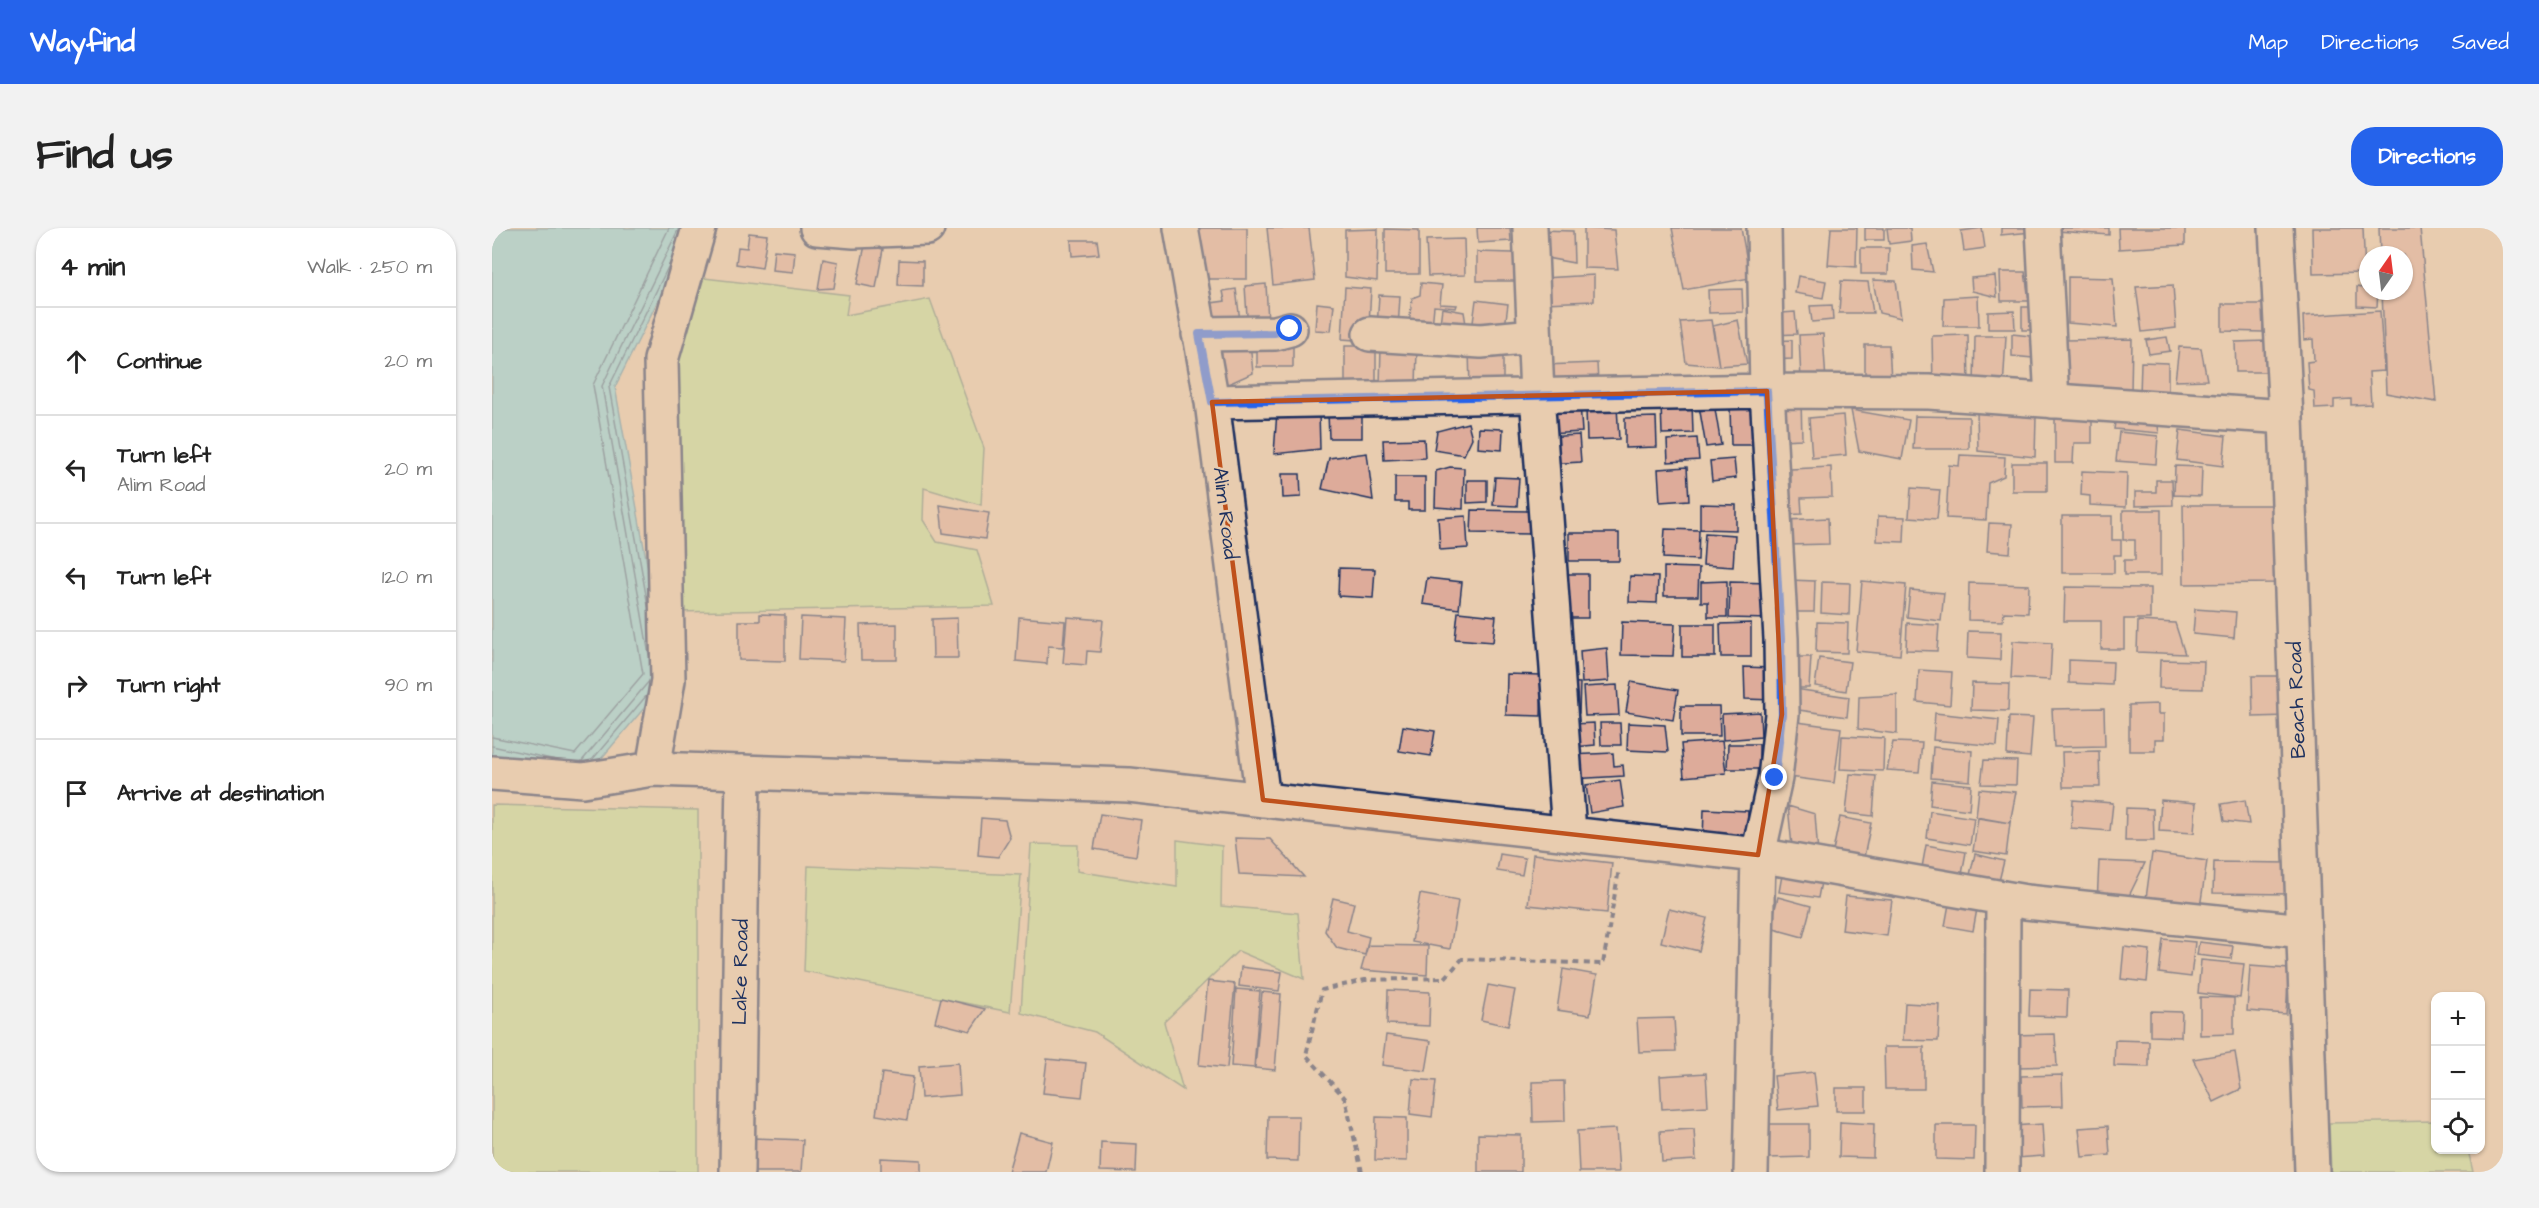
<!DOCTYPE html>
<meta charset="utf-8">
<style>
body{margin:0;font-family:"Architects Daughter",sans-serif;background:#f2f2f2;color:#222}
.controls{position:absolute;right:18px;bottom:18px;display:grid;overflow:hidden;border-radius:12px;box-shadow:0 2px 4px #0004}
.controls button{width:54px;height:54px;display:grid;place-items:center;padding:0;border:0;border-bottom:2px solid #e0e0e0;background:#fff;color:#222;font:30px sans-serif}
.compass{position:absolute;left:1867px;top:18px;width:54px;height:54px;border-radius:50%;background:#fff;box-shadow:0 2px 4px #0004;rotate:14deg}
.stop{position:absolute;width:18px;height:18px;margin:-14px;border:4px solid #2563eb;border-radius:50%;background:#fff}
.stop.end{background:#2563eb;border-color:#fff;box-shadow:0 2px 6px #0008}
.list{margin:0;padding:0;list-style:none}
h2{display:flex;justify-content:space-between;align-items:center;height:78px;margin:0;padding:0 24px;font-size:26px}
h2 small{font-size:20px;font-weight:400;color:#767676}
.list li{display:grid;grid-template-columns:39px 1fr auto;gap:18px;align-items:center;box-sizing:border-box;height:108px;padding:0 24px;border-top:2px solid #e0e0e0}
.list b{display:block;font-size:22px;white-space:nowrap}
.list p{margin:0;font-size:20px;white-space:nowrap;color:#767676}
.list em{font-size:20px;font-style:normal;color:#767676}
.icon{flex:none;width:33px;height:33px;fill:none;stroke:currentColor;stroke-width:2;stroke-linecap:round;stroke-linejoin:round}
.map{position:relative;flex:none;width:2011px;height:944px;overflow:hidden;border-radius:24px}
header{display:flex;align-items:center;gap:36px;box-sizing:border-box;height:84px;padding:0 30px;background:#2563eb;color:#fff}
header strong{font-size:28px}
nav{display:flex;gap:33px;margin-inline-start:auto;font-size:21px}
.intro{display:flex;align-items:center;justify-content:space-between;box-sizing:border-box;height:144px;padding:0 36px}
h1{margin:0;font-size:42px}
.button{padding:15px 27px;border-radius:24px;background:#2563eb;color:#fff;font-size:21px;font-weight:700}
main{display:flex;gap:36px;padding:0 36px}
aside{flex:1;background:#fff;border-radius:24px;box-shadow:0 2px 4px #0004}
.map>svg:first-child{display:block}
.green{fill:#c1e199;stroke:#6e887c;stroke-width:1.5}
.water{fill:#85d5e2;stroke:#5b93ad;stroke-width:1.5}
.lines{fill:none;stroke-linecap:round;stroke-linejoin:round}
.shore{stroke:#457193;stroke-width:1.5}
.building{fill:#ddab9a;stroke:#1b2f5e;stroke-width:1.5}
.minor-casing{stroke:#1b2f5e;stroke-width:38}
.path{stroke:#1b2f5e;stroke-width:4;stroke-dasharray:6 4.5;stroke-linecap:butt}
.minor{stroke:#e8ccaf;stroke-width:33}
.route{stroke:#2563eb;stroke-width:8}
.marked{fill:none;stroke:#bf511c;stroke-width:4.5;stroke-linejoin:round}
.labels{text-anchor:middle;stroke-width:4.5;stroke-linejoin:round;paint-order:stroke}
.street-label{font-size:21px;fill:#1b2f5e;stroke:#e8ccaf}
</style>
<header>
<strong>Wayfind</strong>
<nav><a>Map</a><a>Directions</a><a>Saved</a></nav>
</header>
<div class="intro"><h1>Find us</h1><a class="button">Directions</a></div>
<main>
<aside>
<h2>4 min<small>Walk · 250 m</small></h2>
<ul class="list">
<li><svg class="icon" aria-label="ahead" viewBox="0 0 24 24"><path d="M12 20V5M6 11l6-6 6 6"/></svg><div><b>Continue</b></div><em>20 m</em></li>
<li><svg class="icon" aria-label="left" viewBox="0 0 24 24"><path d="M17 20v-9H6M10 6l-5 5 5 5"/></svg><div><b>Turn left</b><p>Alim Road</p></div><em>20 m</em></li>
<li><svg class="icon" aria-label="left" viewBox="0 0 24 24"><path d="M17 20v-9H6M10 6l-5 5 5 5"/></svg><div><b>Turn left</b></div><em>120 m</em></li>
<li><svg class="icon" aria-label="right" viewBox="0 0 24 24"><path d="M7 20v-9h11M14 6l5 5-5 5"/></svg><div><b>Turn right</b></div><em>90 m</em></li>
<li><svg class="icon" aria-label="arrive" viewBox="0 0 24 24"><path d="M6 21V4h12l-3 4 3 4H6"/></svg><div><b>Arrive at destination</b></div></li>
</ul>
</aside>
<div class="map">
<svg width="2011" height="944" viewBox="0 0 2011 944">
<rect width="100%" height="100%" fill="#e8ccaf"/>
<filter id="ink" filterUnits="userSpaceOnUse"><feTurbulence type="fractalNoise" baseFrequency=".0167" numOctaves="2"/><feDisplacementMap in="SourceGraphic" scale="12" xChannelSelector="R" yChannelSelector="G"/><feConvolveMatrix kernelMatrix="1 2 1 2 8 2 1 2 1" color-interpolation-filters="sRGB"/></filter>
<g filter="url(#ink)">
<path class="green" d="M212 50 357 67 354 87 438 71 492 220 489 277 432 260 431 292 445 314 485 322 502 378 183 384 169 132Z
M0 577 206 582V944H0Z
M685 612 730 618 729 678 806 685 812 751 746 723 672 794 691 862 603 804 529 785 539 616 586 617 585 643 685 659Z
M316 638 529 647 518 784 312 743Z
M1943 893 1944 922H1976L1981 944H1839L1837 895Z"/>
<path class="water" d="M0 0H202L123 159 176 452 91 552 0 531Z"/>
<g class="lines">
<path class="shore" d="M156 378 117 159 179 33
M157 427 110 158 187 0
M0 509 83 526 151 446 101 157 177 0
M0 518 64 532
M100 532 155 467
M89 534 158 452"/>
</g>
<path class="building" d="M694 0H755V51H710Z
M775 0H817L823 52 781 57Z
M985 0H1018L1019 13 986 15Z
M1092 0 1122 2 1126 41 1092 40Z
M1180 0H1249L1258 50 1192 62Z
M1339 0H1365L1364 39 1336 37Z
M1373 0H1392V12H1373Z
M1395 0H1418L1419 13 1397 16Z
M1490 0 1493 20 1472 23 1469 3Z
M1509 0H1540V4L1509 7Z
M1567 0H1617V7L1566 3Z
M1626 0H1693V17L1627 21Z
M1820 0H1871L1873 45 1821 46Z
M1887 0H1928L1944 174 1894 165 1890 63H1912V27H1888Z
M886 1 885 53 853 49V2Z
M893 1 927 2V46H893Z
M1048 2 1081 3 1082 35 1049 29Z
M257 5 275 7 270 40 244 36 246 19 255 20Z
M972 11 973 47 936 48 934 12Z
M579 12H605L607 26 580 28Z
M1435 16 1441 44 1421 42 1420 18Z
M373 17 391 21 384 60 365 56Z
M1369 20H1397L1396 46H1369Z
M282 22 303 24 301 44 280 42Z
M985 24 1021 25 1032 53H985Z
M331 31 346 34 342 60 326 61Z
M407 32 431 33V58L406 57Z
M1508 44H1533L1537 73H1509Z
M1102 47V73L1052 75 1051 50Z
M1306 48 1334 53 1331 70 1303 65Z
M1503 48 1505 69 1480 63 1479 50Z
M1576 49 1621 50 1625 99 1576 95Z
M1381 52 1404 53 1409 90 1387 85Z
M1349 53 1376 54 1381 85H1347Z
M929 55 950 57 948 76 965 77 964 80 942 78 940 99 917 96 920 70 928 67Z
M774 56 776 93 755 88 753 58Z
M1681 57 1684 100 1650 104 1644 59Z
M853 59 879 61 876 113 850 111Z
M1865 59 1886 63 1885 79 1865 78Z
M744 61 749 101 716 105 712 76 733 73 731 63Z
M1250 61 1251 84 1217 85 1216 62Z
M887 67 908 68 906 101 885 100Z
M1486 68 1487 98H1451L1452 70Z
M984 72 1016 76 1012 107 980 102Z
M825 75 842 77 839 103 823 102Z
M1730 76H1771V104L1730 103Z
M1340 77 1341 92 1320 94 1318 78Z
M1530 79H1549L1548 102H1530Z
M950 80 972 84 976 108 947 103Z
M1522 83 1523 101H1496V84Z
M1888 83 1892 143 1877 144 1879 176 1859 177V171L1842 172V180L1823 181 1822 163 1817 162 1815 134 1822 133 1821 111 1812 112 1811 88Z
M1303 84 1305 106 1278 107 1277 86Z
M1219 92 1227 138 1194 135 1188 94Z
M1246 92 1255 136 1227 138 1221 98Z
M1331 106 1334 154 1309 153 1307 107Z
M1520 106 1548 109 1551 131 1520 128Z
M1476 107 1477 157 1441 158 1440 108Z
M1483 108H1514L1511 162 1482 158Z
M1675 109 1678 123 1657 126 1654 112Z
M1640 111 1639 165 1569 166 1570 112Z
M1300 112V131L1279 132 1278 113Z
M765 113H801V139H765Z
M1775 113V144H1744L1743 114Z
M758 114 761 145 725 161 721 118Z
M1373 117H1397L1399 152 1373 155Z
M853 118H884V157H853Z
M889 119 925 120 924 159 888 158Z
M1687 119 1709 120 1715 152 1683 153Z
M1011 120V160L978 161 977 121Z
M1649 134 1676 135V169L1648 167Z
M1105 135 1106 155 1052 158 1051 137Z
M1288 172H1309L1310 211 1289 212Z
M1088 175 1090 204 1055 206 1053 176Z
M1200 175 1201 205 1170 206 1169 176Z
M1222 175 1229 217 1214 219 1207 178Z
M1274 178V217H1239L1238 179Z
M1125 179 1127 211 1095 212 1094 181Z
M1359 182 1417 192 1410 231 1367 223Z
M785 183 827 184 828 221 782 226Z
M870 183V210H837L836 184Z
M1485 184 1544 189 1543 229 1486 223Z
M1351 187 1354 227 1320 230 1317 190Z
M1563 187H1600V215H1582L1581 235H1563Z
M1423 188 1477 189V221H1421Z
M1624 188 1665 190 1667 205 1622 201Z
M1164 189 1165 219 1133 220V190Z
M976 195 980 210 972 227 942 222 945 203Z
M987 200 1011 201 1010 222 986 220Z
M1688 202 1734 208 1731 238 1685 232Z
M1627 204 1666 208 1664 236 1624 233Z
M1087 207 1089 234 1055 236 1053 209Z
M1205 210 1207 232 1176 234 1175 212Z
M932 211 933 230 892 232 891 212Z
M875 225 881 272 830 261 837 230Z
M1468 227 1513 229 1512 248 1496 255 1494 292 1454 290 1457 237 1467 238Z
M1242 231 1244 250 1220 253 1218 233Z
M1520 235H1555V263H1520Z
M1683 238 1710 239 1709 268 1682 267Z
M958 239 972 240 971 281 943 279 944 243Z
M1195 239 1197 272 1168 274 1166 241Z
M1339 239 1340 269 1309 270 1310 286 1291 287 1290 260 1299 259V241Z
M1590 243 1635 245 1634 279 1598 277V268L1589 267Z
M790 246H808L809 269 791 270Z
M903 249H933V282H916V274H903Z
M1003 249 1027 250 1025 278 1001 277Z
M975 252H995V274L975 275Z
M1664 252H1680L1681 277 1643 278V264H1664Z
M1419 260 1448 262 1445 291 1417 289Z
M1208 276 1244 277V302L1208 301Z
M448 277 497 285 493 311 451 305Z
M1691 277H1784V355L1692 356Z
M980 282 1037 283V306L979 305Z
M1631 282H1669V347H1632V332H1643V312H1631Z
M974 288 976 320 948 322 946 290Z
M1386 288 1413 289 1412 314 1385 313Z
M1570 288H1620V312H1629V327H1622V345H1570Z
M1336 290 1337 316 1296 317 1294 292Z
M1497 295 1520 296 1518 325 1495 323Z
M1173 301 1207 302 1206 332 1171 330Z
M1077 305H1127V333H1077Z
M1213 305 1243 307 1241 339 1211 337Z
M1172 339 1207 340 1206 368H1172Z
M847 340 883 341 881 370 846 368Z
M1072 346H1096V390H1072Z
M1138 348 1166 349 1165 375 1137 374Z
M935 350 970 354 967 381 931 376Z
M1297 352 1323 353 1322 384H1297Z
M1235 353V389H1216V374H1209V354Z
M1370 353 1414 357 1408 427 1364 423Z
M1238 354 1278 355 1277 391 1237 390Z
M1330 354 1358 355 1357 387 1329 385Z
M1477 355 1537 357 1536 385 1512 384 1511 393 1476 392Z
M1573 359 1658 360V391H1632V421H1609V393H1572Z
M1418 362 1452 365 1449 393 1415 389Z
M1703 381 1744 384 1742 410 1701 406Z
M966 384 1004 388 1001 414 963 411Z
M268 386 293 387V433L247 432V393H268Z
M309 389 354 391 352 433 307 431Z
M527 389 573 393 571 419 556 418 555 436 524 433Z
M575 389 611 392 608 424 595 423 594 437 571 435Z
M465 390 466 430H441L440 391Z
M1646 393 1683 395 1693 426 1645 424Z
M1130 394 1183 396 1181 428 1129 427Z
M1325 394 1356 395 1355 425 1324 424Z
M1259 395V429H1229L1228 396Z
M1415 395 1447 397 1445 423 1414 422Z
M405 396V432H369L368 397Z
M1190 396H1223V429H1190Z
M1476 403 1509 404 1508 432 1475 430Z
M1521 413 1560 415 1558 452 1519 450Z
M1115 420 1117 453 1090 455 1088 423Z
M1300 429H1319L1317 460H1306Z
M1327 430 1358 434 1354 463 1323 458Z
M1577 432 1621 434 1620 457 1577 455Z
M1668 432 1712 433 1711 461 1667 460Z
M1252 439 1279 440 1281 472 1253 471Z
M1427 442 1460 444 1458 477 1425 474Z
M1015 446 1050 447 1049 488 1014 487Z
M1760 448H1796V488L1761 489Z
M1070 454 1088 455 1087 485 1068 484Z
M1139 454 1186 462 1181 492 1134 484Z
M1480 455 1517 456 1516 483 1479 482Z
M1125 457 1127 487 1093 488 1091 459Z
M1303 461 1357 469 1355 489 1300 481Z
M1405 467V506L1366 501 1367 469Z
M1666 476V486H1672V511H1663V523H1637V477Z
M1189 478H1227L1228 508H1189Z
M1612 480 1613 518 1562 519 1560 481Z
M1268 484 1269 509 1231 512 1230 486Z
M1443 485 1507 492 1505 518 1441 512Z
M1517 489 1541 490 1538 529 1515 527Z
M1298 493 1349 500 1342 555 1290 548Z
M1102 495 1103 517 1082 519 1080 496Z
M1108 495H1128L1129 517H1109Z
M1136 495 1173 497 1176 524 1135 522Z
M911 498 943 503 939 528 907 523Z
M1350 508 1392 510 1391 543 1348 541Z
M1230 513 1234 545 1192 549 1189 516Z
M1401 514 1430 515 1427 544 1395 542Z
M1236 516H1267V541H1235Z
M1441 519 1480 523 1478 553 1439 550Z
M1607 523 1608 559H1571L1570 524Z
M1121 525 1122 538 1131 537 1132 548 1079 551 1078 527Z
M1492 532 1525 533 1524 557 1489 556Z
M1358 546 1384 548 1381 588 1354 585Z
M1128 552 1132 579 1098 585 1094 557Z
M1440 553 1479 557 1477 582 1438 577Z
M1487 561 1524 564 1518 595 1484 589Z
M1581 572 1621 575 1618 603 1579 600Z
M1669 572 1704 575 1702 605 1667 603Z
M1753 572 1757 596 1732 593 1729 576Z
M1296 578 1323 586 1326 626 1300 618Z
M1634 580 1661 581 1662 613H1633Z
M1212 581 1256 583 1255 616 1211 613Z
M1438 583 1482 590 1478 617 1435 610Z
M608 586 649 592 644 628 602 621Z
M1348 589 1379 595 1372 629 1341 623Z
M489 590 513 592 518 610 506 629 486 627Z
M1486 590 1518 595 1514 628 1481 623Z
M743 610 778 611 812 649 747 646Z
M1434 617 1474 624 1469 652 1429 645Z
M1660 625 1715 633 1707 686 1653 678Z
M1008 626 1033 630 1030 647 1005 643Z
M1041 626 1120 635 1115 685 1036 677Z
M1483 626 1512 633 1505 661 1476 655Z
M1607 633 1653 635 1633 676 1605 675Z
M1722 634 1798 635V666L1721 665Z
M1290 647 1329 654 1326 670 1287 664Z
M928 666 966 673 958 721 920 714Z
M1354 668 1400 672 1395 708 1350 702Z
M1286 669 1319 678 1311 709 1278 700Z
M841 670 862 675 855 703 877 709 873 727 845 720 833 703Z
M1457 676 1485 681 1481 703 1453 698Z
M1177 681 1215 690 1207 723 1169 714Z
M1671 711 1703 714 1699 749 1667 745Z
M1707 714 1741 718 1739 731 1705 727Z
M876 717 936 718 935 747 869 742Z
M1632 719 1658 722 1655 754 1629 751Z
M1709 732 1752 736 1748 770 1706 765Z
M1758 738 1797 741 1794 786 1755 783Z
M749 739 790 744 787 763 747 758Z
M1071 741 1105 747 1098 787 1065 782Z
M716 753 743 756 735 840 707 837Z
M996 757 1023 762 1016 798 989 792Z
M744 761 768 763 762 840 739 838Z
M1538 761 1576 762 1575 789 1537 788Z
M896 762 938 764 937 798 895 796Z
M770 764 789 766 783 842 763 840Z
M1708 769 1742 770V806L1708 807Z
M449 770 493 781 478 803 443 794Z
M1413 775 1448 777 1446 813 1411 812Z
M1658 783 1690 784 1689 809 1658 808Z
M1182 790 1184 823 1147 824 1145 791Z
M1563 806 1565 838 1525 839 1523 807Z
M894 807 939 813 934 843 890 837Z
M1623 812 1657 813V839L1622 838Z
M1392 819H1432V861H1393Z
M1743 824 1749 861 1722 874 1701 831Z
M555 831 594 835 590 869 551 865Z
M466 835 468 867 429 870 427 838Z
M1322 844 1326 878 1286 882 1282 848Z
M390 845 421 849 415 892 384 887Z
M1214 845 1216 878 1170 881 1168 848Z
M1570 847 1571 878 1530 879 1529 848Z
M921 851 944 853 940 889 918 886Z
M1072 853 1073 893 1041 894 1040 854Z
M1344 860H1374V883H1344Z
M776 888H807L806 933 775 932Z
M884 889 915 890V933L883 932Z
M1348 894 1382 896 1381 930 1347 929Z
M1275 896H1317V929L1275 930Z
M1550 896 1552 928 1524 930 1521 898Z
M1444 897H1483L1482 932 1444 931Z
M1616 898 1618 927 1590 929 1587 900Z
M1124 901 1127 944H1087L1085 903Z
M1202 901 1204 932 1170 934 1168 903Z
M527 905 561 914 554 944H516Z
M986 906 1029 907V944H986Z
M262 910 311 912 309 944H260Z
M609 914 645 916 644 944 608 943Z
M389 930 429 932V944H389Z"/>
<g class="lines">
<g class="minor-casing">
<path id="minor" d="M325 0 362 3 435 0
M689 0 720 174 771 572
M1038 0 1045 167 1077 604
M1551 0 1560 173
M1784 0 1794 189 1820 944
M707 106 783 105 798 101
M878 106 989 113 1042 108
M720 174 1275 163 1437 164 1794 189
M161 541 176 452 169 132 207 0
M0 545 91 552 161 541 637 557 1266 627 1534 674 1811 703
M245 944 251 544
M1259 944 1266 627 1283 550 1290 486 1289 411 1275 163 1272 0
M1510 944 1511 670"/>
</g>
<path class="path" d="M870 944 853 870 814 827 830 762 873 752 953 750 970 731 1111 736 1127 641"/>
<use href="#minor" class="minor"/>
</g>
</g>
<g class="lines" filter="url(#ink)">
<path class="route" d="M798 101 783 105 707 106 720 174 1275 163 1289 411 1290 486 1283 550"/>
</g>
<path d="M0 0H2011V944H0ZM1275 163 1290 486 1266 627 771 572 720 174Z" fill="#e8ccaf" fill-opacity=".55" fill-rule="evenodd"/>
<path class="marked" d="M1275 163 1290 486 1266 627 771 572 720 174Z"/>
<g class="labels">
<g class="street-label">
<text transform="translate(734 285) rotate(83)" y="7">Alim Road</text>
<text transform="translate(1804 472) rotate(-92)" y="7">Beach Road</text>
<text transform="translate(248 744) rotate(-89)" y="7">Lake Road</text>
</g>
</g>
</svg>
<div class="controls">
<button>+</button>
<button>−</button>
<button><svg class="icon" aria-label="locate" viewBox="0 0 24 24"><circle cx="12" cy="12" r="6"/><path d="M12 2v4M12 18v4M2 12h4M18 12h4"/></svg></button>
</div>
<svg class="compass" viewBox="-18 -18 36 36"><path d="M0-13l5 13h-10z" fill="#e53935"/><path d="M0 13l5-13h-10z" fill="#767676"/></svg>
<div class="stop" style="left:798px;top:101px"></div>
<div class="stop end" style="left:1283px;top:550px"></div>
</div>
</main>
